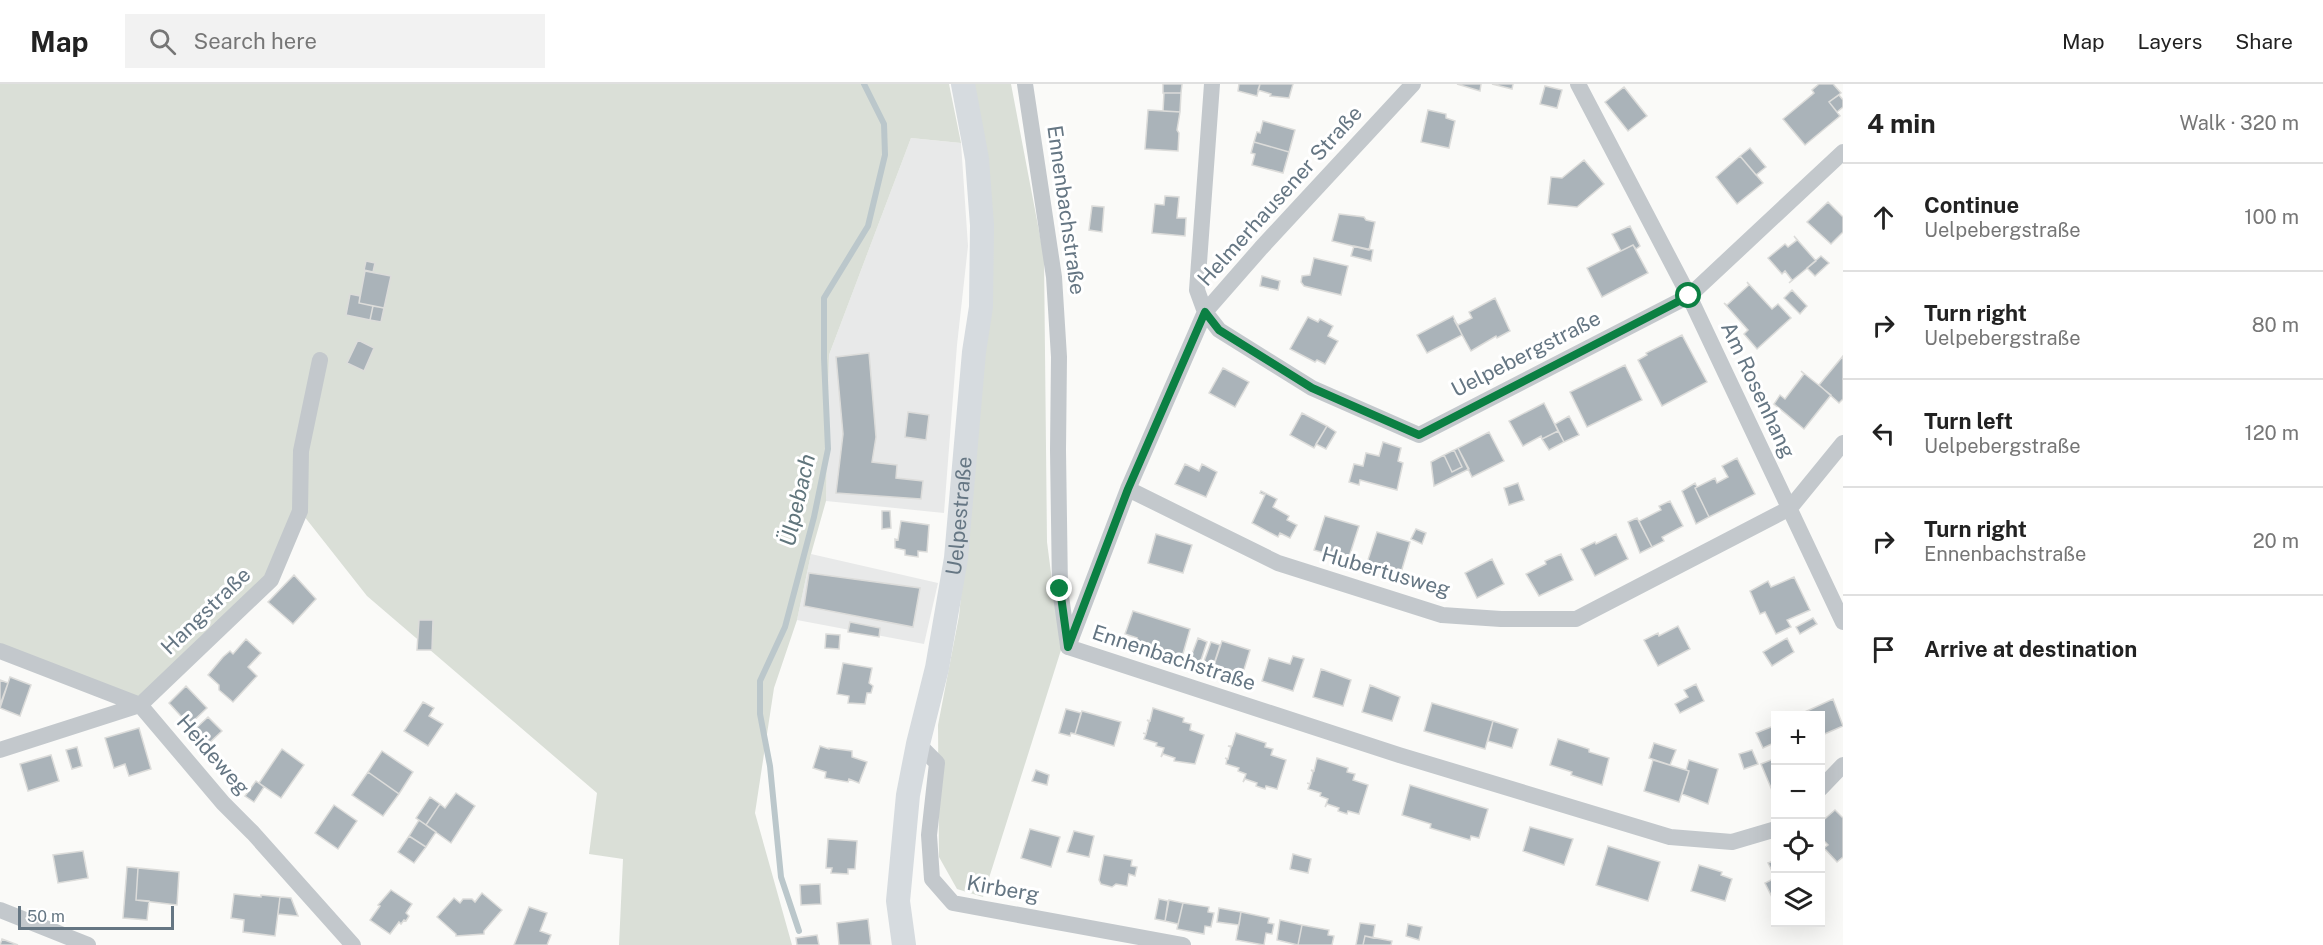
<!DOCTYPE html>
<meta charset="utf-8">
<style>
body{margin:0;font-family:"Public Sans",sans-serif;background:#f2f2f2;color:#222}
.controls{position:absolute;right:18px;bottom:18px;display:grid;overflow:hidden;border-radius:0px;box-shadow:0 6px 24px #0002}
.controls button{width:54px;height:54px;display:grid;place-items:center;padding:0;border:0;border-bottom:2px solid #e0e0e0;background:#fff;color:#222;font:30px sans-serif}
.scale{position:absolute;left:18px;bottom:15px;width:156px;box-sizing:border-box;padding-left:6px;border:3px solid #657683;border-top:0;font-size:16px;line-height:21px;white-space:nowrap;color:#657683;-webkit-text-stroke:4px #fff;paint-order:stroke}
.stop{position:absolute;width:18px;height:18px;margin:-14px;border:4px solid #0b8043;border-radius:50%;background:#fff}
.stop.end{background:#0b8043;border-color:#fff;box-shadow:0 2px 6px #0008}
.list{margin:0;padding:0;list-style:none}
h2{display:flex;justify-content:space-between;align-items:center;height:78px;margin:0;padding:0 24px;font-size:26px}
h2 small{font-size:20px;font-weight:400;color:#767676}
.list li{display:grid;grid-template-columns:39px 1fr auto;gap:18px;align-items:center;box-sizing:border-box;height:108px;padding:0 24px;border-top:2px solid #e0e0e0}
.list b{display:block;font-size:22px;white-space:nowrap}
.list p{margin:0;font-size:20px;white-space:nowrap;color:#767676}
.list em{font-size:20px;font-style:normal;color:#767676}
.icon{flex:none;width:33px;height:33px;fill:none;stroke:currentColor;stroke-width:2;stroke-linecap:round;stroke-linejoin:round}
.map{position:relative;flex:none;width:1843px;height:861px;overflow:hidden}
header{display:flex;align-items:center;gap:36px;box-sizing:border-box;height:84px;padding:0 30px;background:#fff;border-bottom:2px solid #e0e0e0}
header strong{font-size:28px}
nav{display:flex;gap:33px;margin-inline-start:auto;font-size:21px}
.search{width:420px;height:54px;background:#f2f2f2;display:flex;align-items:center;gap:15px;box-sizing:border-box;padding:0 21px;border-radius:0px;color:#767676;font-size:22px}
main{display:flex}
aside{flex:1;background:#fff}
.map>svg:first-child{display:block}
.built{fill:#e8e9e9}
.green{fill:#dadfd7}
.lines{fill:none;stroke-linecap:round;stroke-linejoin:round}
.stream{stroke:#bbc7cb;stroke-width:6}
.building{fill:#aab3b9;stroke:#dcdcda;stroke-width:1.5}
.minor{stroke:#c3c8cc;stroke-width:16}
.secondary{stroke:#d6dbdf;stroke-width:24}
.route{stroke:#0b8043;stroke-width:8}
.labels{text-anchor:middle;stroke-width:6;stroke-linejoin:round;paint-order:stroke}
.street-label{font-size:21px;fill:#657683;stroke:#fff}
.water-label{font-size:22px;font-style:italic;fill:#60757c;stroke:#fff}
</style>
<header>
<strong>Map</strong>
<div class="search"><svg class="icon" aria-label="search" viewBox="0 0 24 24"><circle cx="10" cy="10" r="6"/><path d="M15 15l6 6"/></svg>Search here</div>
<nav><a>Map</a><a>Layers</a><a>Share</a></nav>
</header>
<main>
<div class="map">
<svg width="1843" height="861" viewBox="0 0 1843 861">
<rect width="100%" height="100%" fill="#fafaf8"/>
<path class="built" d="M911 54 961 59 968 162 957 261 944 429 826 417 829 271Z
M811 470 938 499 924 560 797 536Z"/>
<path class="green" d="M0 0H949L961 59 911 54 829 271 826 417 811 470 797 536 774 604 755 729 792 861H619L623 775 589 770 597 709 367 512 300 427 271 496 140 621 0 567Z
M971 0H1011L1044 173 1047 458 1061 566 983 813 957 805 939 773 938 641 959 532 977 354Z"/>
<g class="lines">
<path class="stream" d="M799 847 781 793 770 682 760 630V597L785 543 814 433 828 365 824 274V214L868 142 885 71 884 40 864 0"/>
</g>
<path class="building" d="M1163 0H1182L1181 9H1163Z
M1239 0H1260L1257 12 1238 7Z
M1260 0H1293L1289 14 1270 12 1271 10 1258 6Z
M1457 0H1481L1480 7Z
M1492 0H1513L1512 5Z
M1819 0H1833L1841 9 1829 18 1840 32 1805 61 1783 35 1814 9 1812 6Z
M1545 2 1562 6 1557 24 1540 20Z
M1624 3 1647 32 1628 47 1605 18Z
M1164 9H1181L1180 28 1163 27Z
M1839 11 1843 16V23L1837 28 1829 18Z
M1148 26 1180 28 1177 46 1179 49 1178 67 1145 65Z
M1428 26 1446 30V34L1455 37 1449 64 1421 58Z
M1263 37 1295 46 1289 68 1254 58 1257 48 1260 49Z
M1254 58 1289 68 1283 89 1252 81 1255 70 1251 69Z
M1750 64 1766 83 1756 91 1740 72Z
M1740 72 1763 99 1737 120 1716 93Z
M1584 76 1604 100 1577 123 1548 120 1551 93 1562 94Z
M1165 112 1179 113 1177 134H1186L1185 152 1152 149 1155 120 1164 121Z
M1828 118 1843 133V148L1831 160 1807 138Z
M1092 122 1104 123 1102 148 1089 146Z
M1339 130 1364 133 1366 136 1375 138 1369 166 1332 157Z
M1630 142 1640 162 1636 165 1633 161 1621 167 1612 150Z
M1794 152 1816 177 1789 199 1792 196 1785 187 1782 190 1768 174 1785 160 1788 163 1797 156Z
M1633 161 1648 189 1602 213 1587 184Z
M1354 162 1373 166 1371 177 1351 172Z
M1821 172 1829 179 1815 192 1807 184Z
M1314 174 1348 182 1341 211 1304 202 1301 198 1302 192 1310 191Z
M366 177 375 179 373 188 364 186Z
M365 187 391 192 384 224 359 219Z
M1262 192 1280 197 1278 206 1260 202Z
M1747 198 1772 225 1778 220 1791 234 1757 265 1744 250 1748 246 1724 219 1727 221 1749 201Z
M1792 206 1807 222 1800 230 1784 214Z
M350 210 360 212 359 219 373 222 370 236 346 231Z
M1495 214 1510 247 1497 254 1496 252 1471 267 1454 236 1458 241 1472 234 1469 228Z
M373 222 384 224 381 238 370 236Z
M1453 232 1462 251 1427 269 1417 251Z
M1308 233 1318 238 1320 235 1333 242 1328 252 1338 257 1325 280 1317 276 1315 278 1290 265Z
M1682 251 1707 298 1662 322 1638 276 1647 271 1646 269Z
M358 256 374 264 364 287 347 279Z
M869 269 876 353 872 378 897 381 896 394 923 397 921 415 836 409 843 350 836 273Z
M1843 272V315L1839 319 1819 301Z
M1625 281 1642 316 1587 343 1570 308Z
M1223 284 1249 298 1235 323 1209 309Z
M1801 287 1831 311 1804 345 1774 320 1780 311 1785 315 1804 290Z
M1544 319 1558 347 1542 355 1541 352 1523 362 1509 337Z
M908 328 929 331 926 356 905 353Z
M1302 329 1327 342 1314 364 1290 351Z
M1569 332 1579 351 1564 358 1555 340Z
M1327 342 1336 348 1326 365 1316 360Z
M1558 347 1564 358 1549 366 1542 355Z
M1489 348 1504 377 1472 393 1458 364Z
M1383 358 1401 364 1398 377 1403 379 1397 406 1360 396 1359 401 1349 398 1354 380 1363 382 1366 369 1379 372Z
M1458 364 1469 385 1434 402 1431 378 1444 371 1452 388 1462 383 1454 366Z
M1454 366 1462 383 1452 388 1444 371Z
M1737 374 1755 410 1709 433 1695 404 1715 394 1717 399 1728 393 1722 382Z
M1185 380 1199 387 1202 380 1217 388 1206 413 1175 400Z
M1518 399 1524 416 1509 421 1504 404Z
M1695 399 1697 403 1695 404 1709 433 1696 440 1682 407Z
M1261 407 1277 415 1273 423 1289 432 1287 436 1297 441 1290 454 1280 449 1278 453 1252 439 1265 411 1260 409Z
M1670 417 1683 442 1662 453 1664 457 1652 463 1639 437 1661 426 1659 422Z
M882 427H890L891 444 882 445Z
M1325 432 1359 442 1348 476 1314 466Z
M1637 434 1652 463 1640 469 1628 438Z
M901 437 929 441 927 468 918 467V473L905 471V466L895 464V455L898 456Z
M1416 445 1426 449 1422 460 1411 455Z
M1377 448 1410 458 1400 492 1366 482Z
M1156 450 1192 461 1183 489 1148 479Z
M1616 450 1628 475 1595 492 1581 465 1595 458 1596 460Z
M1561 470 1573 496 1539 512 1526 490 1546 480 1545 477Z
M1492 475 1504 500 1477 514 1465 489Z
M809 489 920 504 913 543 804 522Z
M294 491 316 515 293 540 268 518Z
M1794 493 1810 526 1787 536 1791 543 1776 550 1765 528 1760 530 1750 507 1768 497 1771 503Z
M1133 527 1190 545 1182 573 1135 558 1137 554 1125 550Z
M1813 534 1817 540 1800 550 1796 543Z
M419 536H433L432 566H417Z
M850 538 880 544 879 553 848 548Z
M1678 542 1690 565 1658 582 1644 556 1658 549 1659 552Z
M826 550 840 551 839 565 825 564Z
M1198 554 1207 558 1200 579 1190 575Z
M1787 554 1794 568 1772 582 1763 568Z
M246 555 261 569 248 583 257 592 233 618 219 606V601L208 591 223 573 230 567 233 570Z
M1222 557 1250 566 1242 592 1213 584Z
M1211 558 1220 561 1213 583 1203 580Z
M1293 572 1304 575 1293 607 1262 597 1269 574 1290 580Z
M843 579 872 584 869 599 873 602 871 609H867L865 620 848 619 849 612 837 610Z
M1321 585 1351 596 1343 622 1313 613Z
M10 593 31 601 20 632 0 624Z
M0 596 8 599 0 621Z
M1696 600 1704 617 1680 629 1675 620 1688 613 1684 606Z
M1370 601 1400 613 1392 637 1362 628Z
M186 602 207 624 189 641 169 619Z
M1833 615 1843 642 1820 652V632H1796Z
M423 618 434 624 429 632 443 640 428 662 404 647Z
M1432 619 1493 637 1485 665 1424 647Z
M1153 624 1184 634 1183 638 1191 640 1190 646 1204 651 1195 680 1174 677 1175 674 1163 670 1161 673 1164 664 1156 662 1157 659 1144 655 1146 650 1143 649 1146 650 1149 638 1147 636 1150 637Z
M1066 625 1081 629 1075 650 1071 649 1070 652 1059 649Z
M1082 627 1121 638 1114 662 1075 650Z
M208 633 222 647 208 660 194 646Z
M1493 637 1518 645 1512 664 1488 657Z
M1776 641V658L1763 664 1756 649Z
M139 644 151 685 129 692 125 680 114 684 105 654Z
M1236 649 1266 659 1265 663 1273 665 1271 671 1286 676 1277 705 1266 702 1265 705 1256 702 1257 699 1245 695 1243 698 1246 690 1238 687 1239 684 1226 680 1227 675 1225 674 1228 675 1231 663 1228 662H1232Z
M1558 655 1589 665V668L1609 674 1602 701 1571 691 1572 688 1550 681Z
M1654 659 1676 666 1670 681 1649 674Z
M820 662 829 665V664L852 667V673L867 678 859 699 849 695 848 698 825 694 826 688 813 684Z
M77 663 82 682 72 685 66 666Z
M282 665 304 681 281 714 259 699Z
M1752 666 1758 680 1744 685 1739 670Z
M382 667 413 688 399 710 368 688Z
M51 671 59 697 28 707 20 680Z
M1317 674 1348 684 1347 688 1355 690 1353 696 1368 701 1359 730 1348 727 1347 730 1338 727 1339 724 1327 720 1325 723 1328 715 1320 712 1321 709 1308 705 1310 700 1307 699 1310 700 1313 688 1311 686 1314 687Z
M1776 674V710L1774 711 1761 680Z
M1653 676 1689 687 1679 718 1644 707Z
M1689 676 1718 685 1708 720 1682 710 1689 687 1686 686Z
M1036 686 1049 691 1047 701 1032 697Z
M368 688 399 710 383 732 352 711Z
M256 697 264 703 254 718 245 712Z
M1410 701 1488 725 1479 754 1471 752 1470 756 1430 744 1431 740 1402 731Z
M456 709 475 722 451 759 426 741 440 720 445 724Z
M430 713 440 720 426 741 416 734Z
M334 721 357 737 338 765 315 749Z
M1835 726 1843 734V773L1837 778 1824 764 1828 761 1820 753V739Z
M419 736 436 748 426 763 409 752Z
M1530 743 1573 755 1564 781 1523 767Z
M1030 745 1060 753 1051 783 1021 774Z
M1074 747 1094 752 1089 773 1067 768Z
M409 752 426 763 414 779 398 768Z
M828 755 857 757 855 785H848V790L831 789 832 784H826Z
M1608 762 1660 778 1648 817 1596 801Z
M83 767 88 794 58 799 53 771Z
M1293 770 1311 775 1308 789 1290 785Z
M1104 771 1132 776 1131 782 1137 783 1135 792 1129 790 1127 802 1116 800 1112 803 1101 800 1099 796Z
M1776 776V795L1768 779Z
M1699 781 1722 788 1721 791 1732 795 1725 817 1691 807Z
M127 783 138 784 136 816 149 817 147 836 123 834Z
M138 784 179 788 177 821 136 816Z
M1775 794 1776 814 1773 815 1765 799Z
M820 800 821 820 801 821 800 801Z
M391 806 412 820 406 829 409 832 406 837 404 836 401 840 399 838 390 850 370 836 380 822 378 821Z
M482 809 502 826 484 847V850L456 852V850L437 833 454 814 460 819 463 815H472L475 818Z
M234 810 261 813V811L280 813 275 852 243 848 244 836 231 834Z
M280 813 291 814 298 832 278 830Z
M1159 815 1168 817 1165 837 1155 835Z
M1169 816 1183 819 1178 840 1165 837Z
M1183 819 1209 823 1208 828 1214 829 1211 843 1205 842 1204 850 1177 845Z
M529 823 547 829 540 847 551 851 547 861H514Z
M1219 824 1241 828 1239 841 1217 838Z
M1241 828 1269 834 1268 839 1274 840 1272 850 1266 849 1264 861 1236 856Z
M868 835 871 861H839L837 839Z
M1280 836 1302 841 1298 861 1277 856Z
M1360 839 1375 841 1373 854 1365 852 1363 861H1356Z
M1408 840 1422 843 1419 856 1406 852Z
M1302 841 1329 846 1328 851 1334 852 1332 861H1298Z
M817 851 819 861H797L796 854Z
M1365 852 1392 857 1391 861H1363Z
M2 855 18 861H0Z"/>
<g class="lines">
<path class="minor" d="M1025 0 1054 193 1059 273 1058 366 1060 505 1068 562
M1212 0 1197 206 1205 228 1219 246 1312 304 1419 351 1689 212 1843 68
M1578 0 1689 212 1843 538
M1128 405 1278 479 1442 531 1501 535H1576L1790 424 1843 359
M1068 563 1399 671 1670 753 1732 758 1776 745
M1068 563 1128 405 1205 228 1261 164 1413 0
M0 567 140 621 223 719 253 749 353 861
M918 660 937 679 929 751 932 795 953 819 1183 861
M0 666 140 621 271 496 300 427 301 367 320 276
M1820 705 1843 681
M0 826 88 861"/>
<path class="secondary" id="s1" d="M904 861 898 817 908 711 918 660 937 584 956 474 974 268 981 223 982 141 977 75 963 0"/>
</g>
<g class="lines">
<path class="route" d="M1060 505 1068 563 1128 405 1205 228 1219 246 1312 304 1419 351 1689 212"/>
</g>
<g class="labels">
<g class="street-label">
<text transform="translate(1280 112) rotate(-48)" y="7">Helmerhausener Straße</text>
<text transform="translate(1066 126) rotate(82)" y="7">Ennenbachstraße</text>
<text transform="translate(1526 270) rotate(-27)" y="7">Uelpebergstraße</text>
<text transform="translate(1758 306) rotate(65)" y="7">Am Rosenhang</text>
<text dy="7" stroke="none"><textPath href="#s1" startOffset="435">Uelpestraße</textPath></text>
<text transform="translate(1386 488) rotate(16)" y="7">Hubertusweg</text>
<text transform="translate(206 527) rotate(-44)" y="7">Hangstraße</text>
<text transform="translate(1174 574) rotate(18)" y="7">Ennenbachstraße</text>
<text transform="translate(213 671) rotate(49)" y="7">Heideweg</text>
<text transform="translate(1003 805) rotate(10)" y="7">Kirberg</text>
</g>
<g class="water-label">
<text transform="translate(797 416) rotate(-77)" y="8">Ülpebach</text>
</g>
</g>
</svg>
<div class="controls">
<button>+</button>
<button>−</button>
<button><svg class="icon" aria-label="locate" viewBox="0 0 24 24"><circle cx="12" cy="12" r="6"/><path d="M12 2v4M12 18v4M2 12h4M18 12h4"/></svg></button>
<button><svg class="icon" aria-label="layers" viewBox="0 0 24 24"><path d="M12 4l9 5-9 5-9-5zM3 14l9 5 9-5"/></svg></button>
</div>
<div class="scale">50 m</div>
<div class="stop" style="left:1689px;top:212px"></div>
<div class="stop end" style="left:1060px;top:505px"></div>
</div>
<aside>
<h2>4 min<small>Walk · 320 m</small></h2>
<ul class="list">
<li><svg class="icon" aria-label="ahead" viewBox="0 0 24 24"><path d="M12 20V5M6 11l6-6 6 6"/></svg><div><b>Continue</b><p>Uelpebergstraße</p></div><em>100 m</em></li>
<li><svg class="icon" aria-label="right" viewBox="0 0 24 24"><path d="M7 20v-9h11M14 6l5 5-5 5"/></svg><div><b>Turn right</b><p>Uelpebergstraße</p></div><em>80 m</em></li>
<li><svg class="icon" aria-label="left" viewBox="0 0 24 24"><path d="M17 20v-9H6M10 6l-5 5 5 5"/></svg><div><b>Turn left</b><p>Uelpebergstraße</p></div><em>120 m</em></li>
<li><svg class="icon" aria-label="right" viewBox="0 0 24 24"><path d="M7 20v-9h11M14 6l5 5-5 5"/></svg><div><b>Turn right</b><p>Ennenbachstraße</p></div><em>20 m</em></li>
<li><svg class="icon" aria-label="arrive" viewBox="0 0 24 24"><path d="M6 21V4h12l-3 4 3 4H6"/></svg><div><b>Arrive at destination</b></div></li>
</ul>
</aside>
</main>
